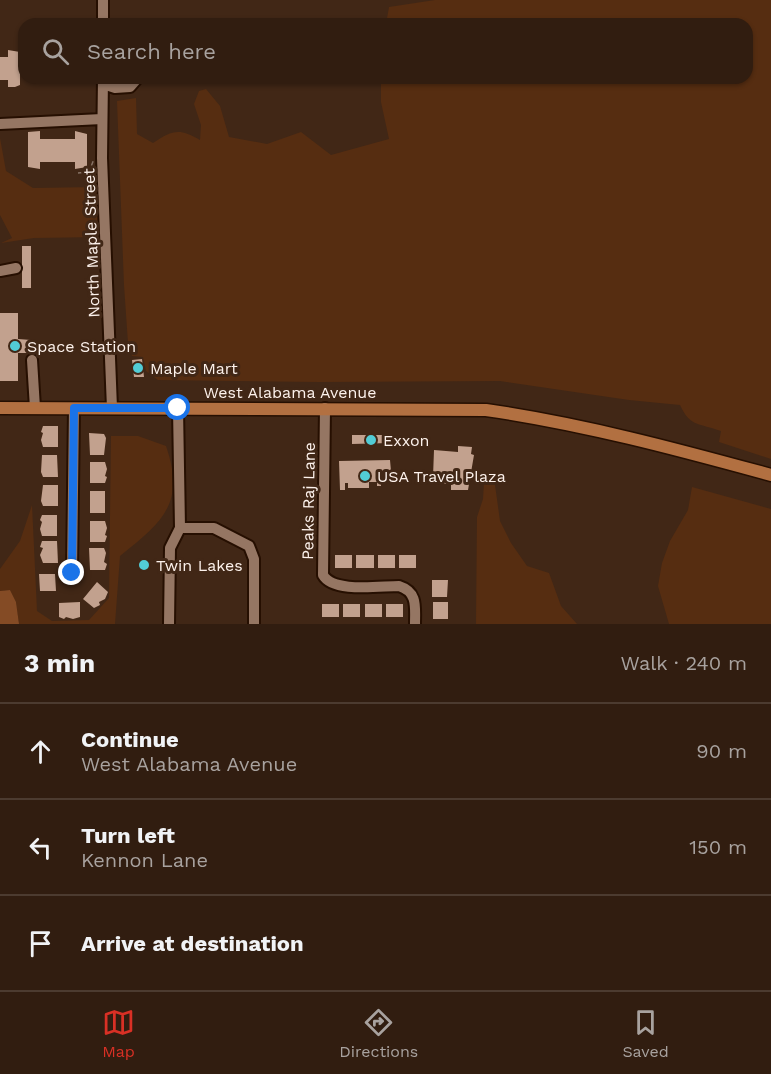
<!DOCTYPE html>
<meta charset="utf-8">
<style>
body{margin:0;font-family:"Work Sans",sans-serif;background:#3d2a1e;color:#f1f3f6}
.stop{position:absolute;width:18px;height:18px;margin:-14px;border:4px solid #1a73e8;border-radius:50%;background:#fff}
.stop.end{background:#1a73e8;border-color:#fff;box-shadow:0 2px 6px #0008}
.list{margin:0;padding:0;list-style:none}
h2{display:flex;justify-content:space-between;align-items:center;height:78px;margin:0;padding:0 24px;font-size:26px}
h2 small{font-size:20px;font-weight:400;color:#a8a29f}
.list li{display:grid;grid-template-columns:39px 1fr auto;gap:18px;align-items:center;box-sizing:border-box;height:96px;padding:0 24px;border-top:2px solid #4c3b30}
.list b{display:block;font-size:22px;white-space:nowrap}
.list p{margin:0;font-size:20px;white-space:nowrap;color:#a8a29f}
.list em{font-size:20px;font-style:normal;color:#a8a29f}
.icon{flex:none;width:33px;height:33px;fill:none;stroke:currentColor;stroke-width:2;stroke-linecap:round;stroke-linejoin:round}
.map{position:relative;flex:none;width:771px;height:624px;overflow:hidden}
.search{position:absolute;background:#311d10;box-shadow:0 2px 4px #0004;left:18px;right:18px;top:18px;height:66px;display:flex;align-items:center;gap:15px;box-sizing:border-box;padding:0 21px;border-radius:18px;color:#a8a29f;font-size:22px}
.sheet{height:366px;background:#311d10}
nav{display:flex;justify-content:space-around;align-items:center;box-sizing:border-box;height:84px;border-top:2px solid #4c3b30;background:#311d10;font-size:16px;color:#a8a29f}
nav a{display:grid;justify-items:center;gap:3px}
nav .on{color:#d93025}
.map>svg:first-child{display:block}
.green{fill:#562d11}
.water{fill:#844b25}
.building{fill:#c2a18e}
.lines{fill:none;stroke-linecap:round;stroke-linejoin:round}
.minor-casing{stroke:#260f01;stroke-width:14}
.major-casing{stroke:#260f01;stroke-width:15}
.path{stroke:#867265;stroke-width:1.5;stroke-dasharray:4.5 4.5;stroke-linecap:butt}
.minor{stroke:#957663;stroke-width:10}
.major{stroke:#b27041;stroke-width:12}
.route{stroke:#1a73e8;stroke-width:8}
.poi-dot{fill:#52ccd5;stroke:#412716;stroke-width:2}
.labels{text-anchor:middle;stroke-width:6;stroke-linejoin:round;paint-order:stroke}
.street-label{font-size:16px;fill:#fdf2ec;stroke:#412716}
.poi-label{font-size:16px;fill:#fdf2ec;stroke:#412716;text-anchor:start}
</style>
<div class="map">
<svg width="771" height="624" viewBox="0 0 771 624">
<rect width="100%" height="100%" fill="#412716"/>
<path class="green" d="M435 0H771V459L719 442 721 431C699 423 690 427 680 405L629 400 500 381 320 382 158 380 146 371 143 357 132 356 128 343 124 285 117 101 136 98 137 134 153 143C173 130 179 128 200 140L201 125 194 104 199 91 206 89 220 106 229 137 267 144 301 132 331 155 389 139 381 102V78H747V24H386L389 7Z
M0 138 6 171 33 188 99 187 100 237 34 238 1 243 12 238 0 215Z
M111 436H138L166 446C186 504 162 522 120 556L115 624H19L16 602 10 590 0 591V569L20 541 32 505 37 611 52 621 89 620 109 598Z
M484 483 495 485 500 521 511 543 527 566 549 573 561 606 577 624H476L477 517 483 499Z
M692 487 771 509V624H669L658 586 662 563 670 541 688 510Z"/>
<path class="water" d="M10 590 16 602 19 624H0V591Z"/>
<path class="building" d="M8 50 20 52V85L15 87H8V80H0V57H8Z
M40 131V139H75V131L87 134V167L75 169V162H40V169L28 167V132Z
M22 246H31V288H22Z
M0 313H18V339L31 340V353H18V381H0Z
M142 359 144 377H134L132 360Z
M43 426H58V447H43L41 440 43 433 41 432Z
M89 433 104 434 106 438 104 455H90Z
M352 435H390V443L352 444Z
M458 446 472 447 471 454 474 455 468 490H451V484L436 483V477H433L434 450 458 452Z
M42 455H57L58 477H43L41 472Z
M390 460 392 482H381V486H377V482H369V488H348V483H345V490H340L339 461Z
M90 462H105L107 469 105 476 107 477 105 483H90Z
M43 485H58V506H43L41 501Z
M90 491H105V513H90Z
M42 515H57V536H42L40 529 42 522 40 520Z
M90 521H105L107 528 105 535 107 536 105 542H90Z
M42 541H57L58 563H43L40 555 43 548 40 547Z
M89 548H104L106 553 104 562 107 564 105 570H90Z
M335 555H352V568H335Z
M356 555H374V568H356Z
M378 555H395V568H378Z
M399 555H416V568H399Z
M39 574H55L56 591H40Z
M432 580H448L447 597H432Z
M97 582 108 592 105 599 99 602 100 605 94 608 83 599Z
M80 602V617L73 619 66 617 64 619 59 617V603Z
M433 602H448V619H433Z
M322 604H339V617H322Z
M343 604H360V617H343Z
M365 604H382V617H365Z
M386 604H403V617H386Z"/>
<g class="lines">
<g class="minor-casing">
<path id="minor" d="M103 24V0
M103 78 102 158 112 408
M103 84 115 88 130 87 137 79
M0 124 102 119
M0 271 16 268
M32 360 35 408
M325 408 323 575C333 593 379 586 399 586 418 592 415 607 415 624
M180 528H214L249 546 254 559V624
M72 573 74 408
M169 624 170 548 180 528 178 408"/>
</g>
<g class="major-casing">
<path id="major" d="M0 408 486 410C583 424 676 449 771 475"/>
</g>
<path class="path" d="M78 173 89 172 94 159"/>
<use href="#minor" class="minor"/>
<use href="#major" class="major"/>
</g>
<g class="lines">
<path class="route" d="M72 573 74 408H178"/>
</g>
<g class="poi-dot">
<circle cx="15" cy="346" r="6"/>
<circle cx="138" cy="368" r="6"/>
<circle cx="371" cy="440" r="6"/>
<circle cx="365" cy="476" r="6"/>
<circle cx="144" cy="565" r="6"/>
</g>
<g class="labels">
<g class="street-label">
<text transform="translate(91 243) rotate(-92)" y="6">North Maple Street</text>
<text x="290" y="398">West Alabama Avenue</text>
<text transform="translate(308 501) rotate(-89)" y="6">Peaks Raj Lane</text>
</g>
<g class="poi-label">
<text x="27" y="352">Space Station</text>
<text x="150" y="374">Maple Mart</text>
<text x="383" y="446">Exxon</text>
<text x="377" y="482">USA Travel Plaza</text>
<text x="156" y="571">Twin Lakes</text>
</g>
</g>
</svg>
<div class="stop" style="left:178px;top:408px"></div>
<div class="stop end" style="left:72px;top:573px"></div>
<div class="search"><svg class="icon" aria-label="search" viewBox="0 0 24 24"><circle cx="10" cy="10" r="6"/><path d="M15 15l6 6"/></svg>Search here</div>
</div>
<section class="sheet">
<h2>3 min<small>Walk · 240 m</small></h2>
<ul class="list">
<li><svg class="icon" aria-label="ahead" viewBox="0 0 24 24"><path d="M12 20V5M6 11l6-6 6 6"/></svg><div><b>Continue</b><p>West Alabama Avenue</p></div><em>90 m</em></li>
<li><svg class="icon" aria-label="left" viewBox="0 0 24 24"><path d="M17 20v-9H6M10 6l-5 5 5 5"/></svg><div><b>Turn left</b><p>Kennon Lane</p></div><em>150 m</em></li>
<li><svg class="icon" aria-label="arrive" viewBox="0 0 24 24"><path d="M6 21V4h12l-3 4 3 4H6"/></svg><div><b>Arrive at destination</b></div></li>
</ul>
</section>
<nav>
<a class="on"><svg class="icon" aria-label="map" viewBox="0 0 24 24"><path d="M3 6l6-2 6 2 6-2v14l-6 2-6-2-6 2zM9 4v14M15 6v14"/></svg>Map</a>
<a><svg class="icon" aria-label="directions" viewBox="0 0 24 24"><path d="M12 3l9 9-9 9-9-9zM9 14v-3h6M13 9l2 2-2 2"/></svg>Directions</a>
<a><svg class="icon" aria-label="saved" viewBox="0 0 24 24"><path d="M7 4h10v16l-5-4-5 4z"/></svg>Saved</a>
</nav>
